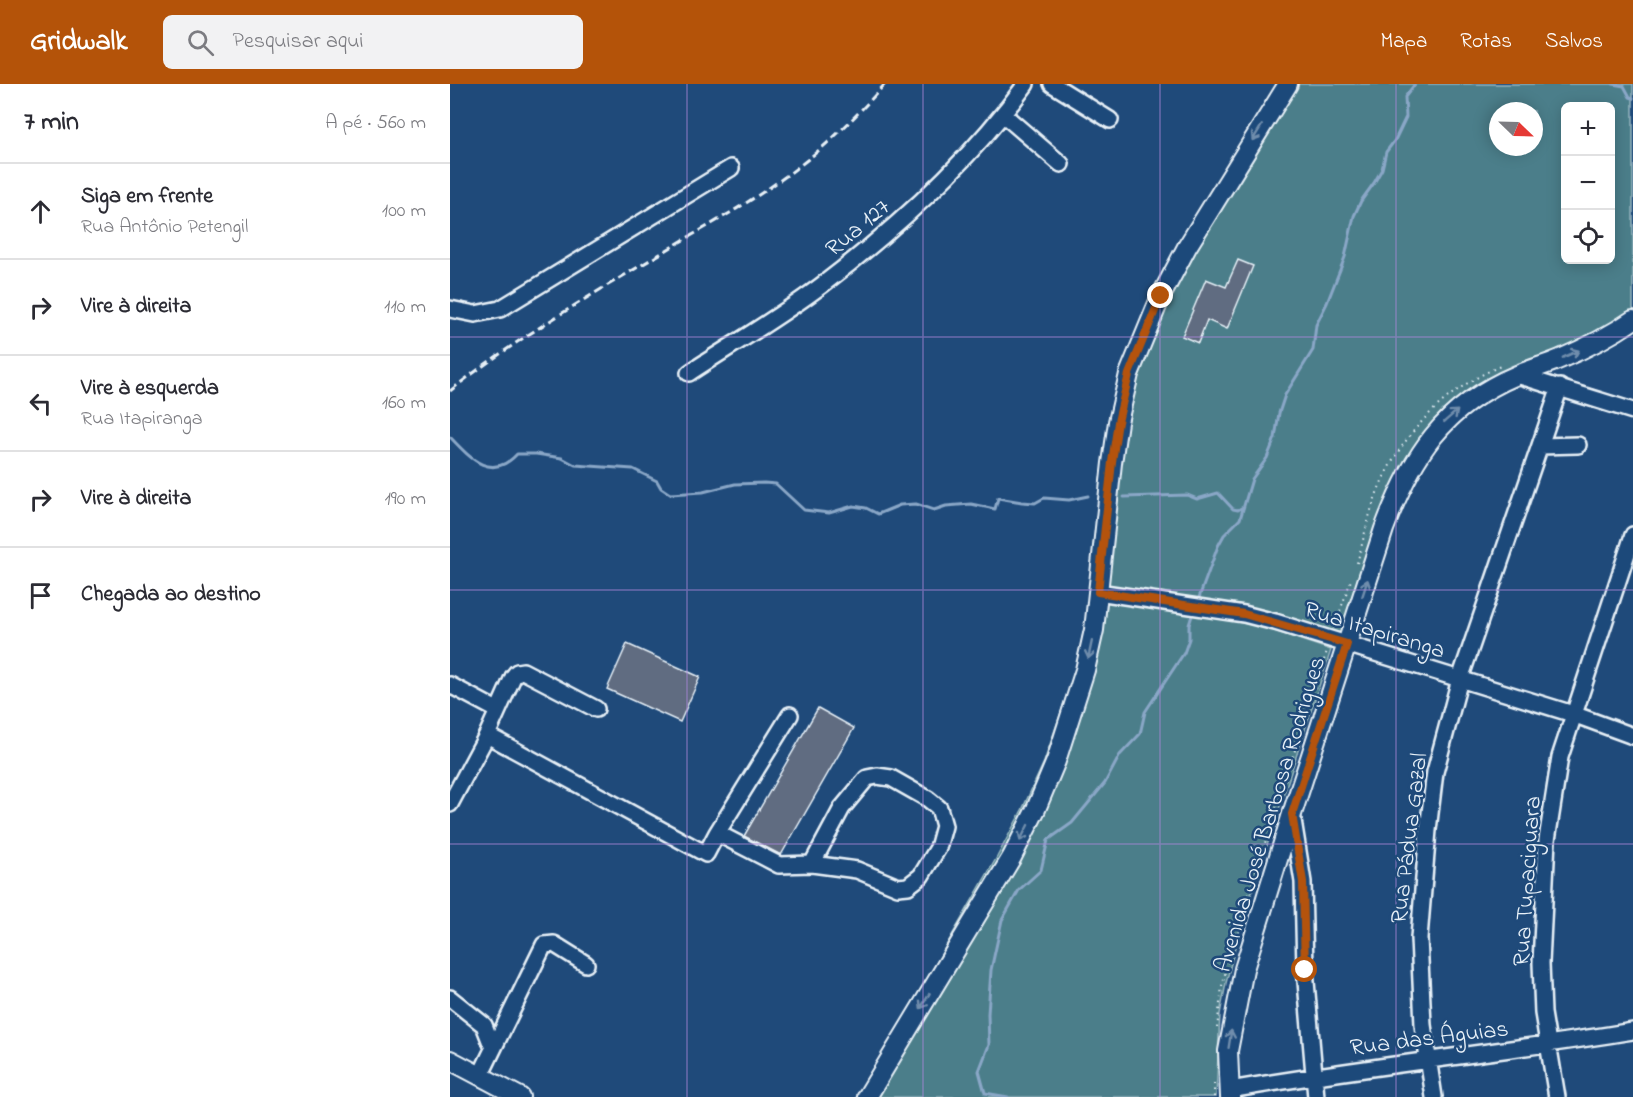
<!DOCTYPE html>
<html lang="pt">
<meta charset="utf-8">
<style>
body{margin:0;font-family:"Indie Flower",sans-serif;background:#f2f2f3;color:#2b2b33}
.controls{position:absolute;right:18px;top:18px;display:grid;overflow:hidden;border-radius:9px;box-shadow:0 3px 15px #0003}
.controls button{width:54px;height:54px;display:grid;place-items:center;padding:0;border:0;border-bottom:2px solid #e1e1e2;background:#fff;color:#2b2b33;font:30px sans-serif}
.compass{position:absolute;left:1039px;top:18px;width:54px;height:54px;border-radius:50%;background:#fff;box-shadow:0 3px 15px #0003;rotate:113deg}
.stop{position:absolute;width:18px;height:18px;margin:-14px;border:4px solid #b45309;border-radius:50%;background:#fff}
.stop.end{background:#b45309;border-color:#fff;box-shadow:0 2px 6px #0008}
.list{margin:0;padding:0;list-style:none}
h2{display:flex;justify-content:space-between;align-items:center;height:78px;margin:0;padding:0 24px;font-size:26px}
h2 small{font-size:20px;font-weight:400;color:#7c7c81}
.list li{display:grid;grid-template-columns:39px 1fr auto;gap:18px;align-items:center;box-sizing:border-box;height:96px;padding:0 24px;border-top:2px solid #e1e1e2}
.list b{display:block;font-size:22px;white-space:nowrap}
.list p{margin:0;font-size:20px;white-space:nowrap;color:#7c7c81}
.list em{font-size:20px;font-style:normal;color:#7c7c81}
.icon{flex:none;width:33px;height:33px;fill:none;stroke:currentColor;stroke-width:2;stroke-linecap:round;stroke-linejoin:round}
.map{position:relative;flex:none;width:1183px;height:1013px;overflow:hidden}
header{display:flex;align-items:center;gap:36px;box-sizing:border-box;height:84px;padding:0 30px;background:#b45309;color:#fff}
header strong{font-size:28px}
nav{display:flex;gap:33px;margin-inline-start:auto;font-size:21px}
.search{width:420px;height:54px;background:#f2f2f3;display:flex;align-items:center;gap:15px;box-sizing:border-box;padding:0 21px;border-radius:9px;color:#7c7c81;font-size:22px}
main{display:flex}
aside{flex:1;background:#fff}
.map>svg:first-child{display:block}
.green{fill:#4b7e8a;stroke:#9ab8c1;stroke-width:1.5;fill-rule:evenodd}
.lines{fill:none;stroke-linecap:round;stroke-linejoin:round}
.stream{stroke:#8aa7c7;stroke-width:3}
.building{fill:#616c81;stroke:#e8f1f8;stroke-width:1.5}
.minor-casing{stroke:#e8f1f8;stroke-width:20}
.major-casing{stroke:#e8f1f8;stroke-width:22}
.path{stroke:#e8f1f8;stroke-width:2;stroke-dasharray:1.5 4.5;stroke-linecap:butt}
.minor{stroke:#1f4a7a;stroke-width:15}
.major{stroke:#1f4a7a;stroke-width:18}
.rail{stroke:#e8f1f8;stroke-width:3;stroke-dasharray:9 4.5;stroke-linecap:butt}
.oneway{stroke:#6f8dac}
.route{stroke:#b45309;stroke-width:8}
.grid{fill:none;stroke:#ac85d9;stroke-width:1.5;stroke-opacity:0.55}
.labels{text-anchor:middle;stroke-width:5;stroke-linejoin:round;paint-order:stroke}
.street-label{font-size:24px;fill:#e8f1f8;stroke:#1f4a7a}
</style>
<header>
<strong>Gridwalk</strong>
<div class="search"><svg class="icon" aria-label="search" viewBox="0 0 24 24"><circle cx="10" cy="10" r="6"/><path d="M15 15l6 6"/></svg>Pesquisar aqui</div>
<nav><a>Mapa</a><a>Rotas</a><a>Salvos</a></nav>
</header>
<main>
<aside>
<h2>7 min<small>A pé · 560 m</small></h2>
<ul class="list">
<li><svg class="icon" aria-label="ahead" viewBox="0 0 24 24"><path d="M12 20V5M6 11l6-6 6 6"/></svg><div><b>Siga em frente</b><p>Rua Antônio Petengil</p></div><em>100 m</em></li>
<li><svg class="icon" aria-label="right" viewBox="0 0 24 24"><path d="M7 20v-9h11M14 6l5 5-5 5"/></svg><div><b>Vire à direita</b></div><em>110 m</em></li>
<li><svg class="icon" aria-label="left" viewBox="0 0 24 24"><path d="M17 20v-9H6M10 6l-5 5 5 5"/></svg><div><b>Vire à esquerda</b><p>Rua Itapiranga</p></div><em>160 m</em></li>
<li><svg class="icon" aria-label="right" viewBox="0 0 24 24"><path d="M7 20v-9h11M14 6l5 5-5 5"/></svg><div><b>Vire à direita</b></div><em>190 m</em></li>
<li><svg class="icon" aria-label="arrive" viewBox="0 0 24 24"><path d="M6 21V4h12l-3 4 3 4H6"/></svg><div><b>Chegada ao destino</b></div></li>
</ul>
</aside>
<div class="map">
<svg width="1183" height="1013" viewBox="0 0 1183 1013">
<rect width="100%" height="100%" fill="#1f4a7a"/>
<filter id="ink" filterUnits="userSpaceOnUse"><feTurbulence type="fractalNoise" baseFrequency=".0167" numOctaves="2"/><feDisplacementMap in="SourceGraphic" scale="12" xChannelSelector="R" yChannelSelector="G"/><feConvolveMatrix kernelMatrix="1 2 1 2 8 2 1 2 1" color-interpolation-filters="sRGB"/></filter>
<g filter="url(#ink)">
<path class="green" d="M845 0H1183V247L1160 261 1064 296 976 360 893 567C845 551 798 536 748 530L812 543 881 566 790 844 776 899 770 930 766 1013H409L547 773 572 726 594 678 626 584 676 337 687 297 701 256 717 216 741 170ZM1116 22H1160V176H1116ZM1048 27H1084V63H1048Z"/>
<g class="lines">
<path class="stream" d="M1163 0 1174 2 1180 13 1183 14
M0 353C20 374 41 398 67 370H86L112 374 125 381 183 385 207 397 211 404 220 410 253 408 285 400 314 399 326 400 354 426 379 429 403 422 416 424 428 430 450 421 466 420 484 426 496 422 521 420 545 425 548 414 572 418 585 419 594 414 619 416 638 412
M674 413 737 411 747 415 768 409 783 425 788 426 793 423
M747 519 768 462 774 451 790 435 802 395 817 374 825 354 829 329 835 311 863 266 866 241 877 219 895 173 904 132 911 117 924 99 932 85 936 68 945 56 956 33 955 13 965 0
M558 1013 535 1009 529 987 539 961 538 930 541 886 552 836 569 806 591 786 598 756 622 739 655 699 670 671 690 650 695 628 734 569 739 555V541L743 528"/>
</g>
<path class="building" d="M788 176 803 182 777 245 757 236 748 259 732 252 756 195 776 203Z
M177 560 250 593 230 638 157 605Z
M368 624 404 644 331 771 294 752Z"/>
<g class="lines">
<g class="minor-casing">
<path id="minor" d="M602 0 660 36
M554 31 611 80
M0 225 25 230 50 225 281 84
M239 289C283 260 330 233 372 201 448 143 520 77 576 0
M1067 291 1183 327
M1090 362 1128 361
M648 508 794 530 825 538 1123 630 1183 652
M0 601 47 626
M37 651 256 770 267 749 329 781 362 780 392 724 417 694 427 692 441 694 478 715 489 724 494 742 488 764 471 792 458 802 448 803 407 786 362 780
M0 720 37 651 63 593 67 588 73 587 146 625
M842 730 853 798 855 886 866 1013
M267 749 340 631
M0 914 34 941 43 964
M30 992 94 861 104 860 136 880
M780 1006C914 982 1049 969 1183 947
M984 1013 973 941 969 854 978 746 985 688 1010 595 1110 303
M1107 1013 1093 929 1091 879 1097 756 1110 673 1183 451"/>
</g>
<g class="major-casing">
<path id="major" d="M0 976 70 1013
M417 1013 562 773 586 725 606 677 635 586 644 546 662 379 668 338 679 290 711 212 737 163 838 0
M780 1013 778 967 794 885 842 730 934 445C961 373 993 322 1067 291 1081 285 1096 281 1110 275 1136 264 1160 252 1183 236"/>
</g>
<path class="path" d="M907 479C914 454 919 428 929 404 952 349 998 303 1053 281
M884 544 901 496
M767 944 772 902 783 858 877 567
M764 1013V1000"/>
<use href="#minor" class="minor"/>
<use href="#major" class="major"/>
<path class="rail" d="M0 307C72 250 152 205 230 158 274 133 317 108 357 76 385 54 411 27 435 0"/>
</g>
<defs><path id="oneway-shaft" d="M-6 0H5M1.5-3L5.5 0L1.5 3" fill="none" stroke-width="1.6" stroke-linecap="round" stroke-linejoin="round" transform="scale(1.5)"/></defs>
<g class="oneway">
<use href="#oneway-shaft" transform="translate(807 49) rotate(122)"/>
<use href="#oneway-shaft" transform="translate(1121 270) rotate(-24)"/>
<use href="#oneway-shaft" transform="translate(1001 332) rotate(-41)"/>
<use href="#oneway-shaft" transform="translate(915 504) rotate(-72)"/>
<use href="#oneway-shaft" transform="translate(640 566) rotate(102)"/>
<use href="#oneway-shaft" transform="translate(574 749) rotate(117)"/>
<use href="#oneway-shaft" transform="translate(475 917) rotate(121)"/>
<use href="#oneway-shaft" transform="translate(780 955) rotate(-81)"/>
</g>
</g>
<g class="lines" filter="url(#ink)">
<path class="route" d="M711 212 679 290 668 338 662 378 648 508 794 530 897 560 842 730 853 798 855 886"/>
</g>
<path class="grid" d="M237 0V1013M473 0V1013M710 0V1013M946 0V1013M0 253H1183M0 506H1183M0 760H1183"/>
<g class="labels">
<g class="street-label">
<text transform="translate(407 143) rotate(-40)" y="8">Rua 127</text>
<text transform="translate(925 545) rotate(17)" y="8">Rua Itapiranga</text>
<text transform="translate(819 730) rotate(-73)" y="8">Avenida José Barbosa Rodrigues</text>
<text transform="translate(958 754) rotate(-83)" y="8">Rua Pádua Gazal</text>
<text transform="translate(1076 797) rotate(-86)" y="8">Rua Tupaciguara</text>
<text transform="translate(979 953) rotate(-7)" y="8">Rua das Águias</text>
</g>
</g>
</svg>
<div class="controls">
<button>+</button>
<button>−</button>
<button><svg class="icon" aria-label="locate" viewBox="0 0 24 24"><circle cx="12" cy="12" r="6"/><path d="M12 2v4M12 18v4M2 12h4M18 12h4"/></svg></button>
</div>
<svg class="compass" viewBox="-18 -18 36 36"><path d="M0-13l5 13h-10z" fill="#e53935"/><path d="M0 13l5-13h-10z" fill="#7c7c81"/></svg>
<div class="stop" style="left:855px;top:886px"></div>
<div class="stop end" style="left:711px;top:212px"></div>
</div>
</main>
